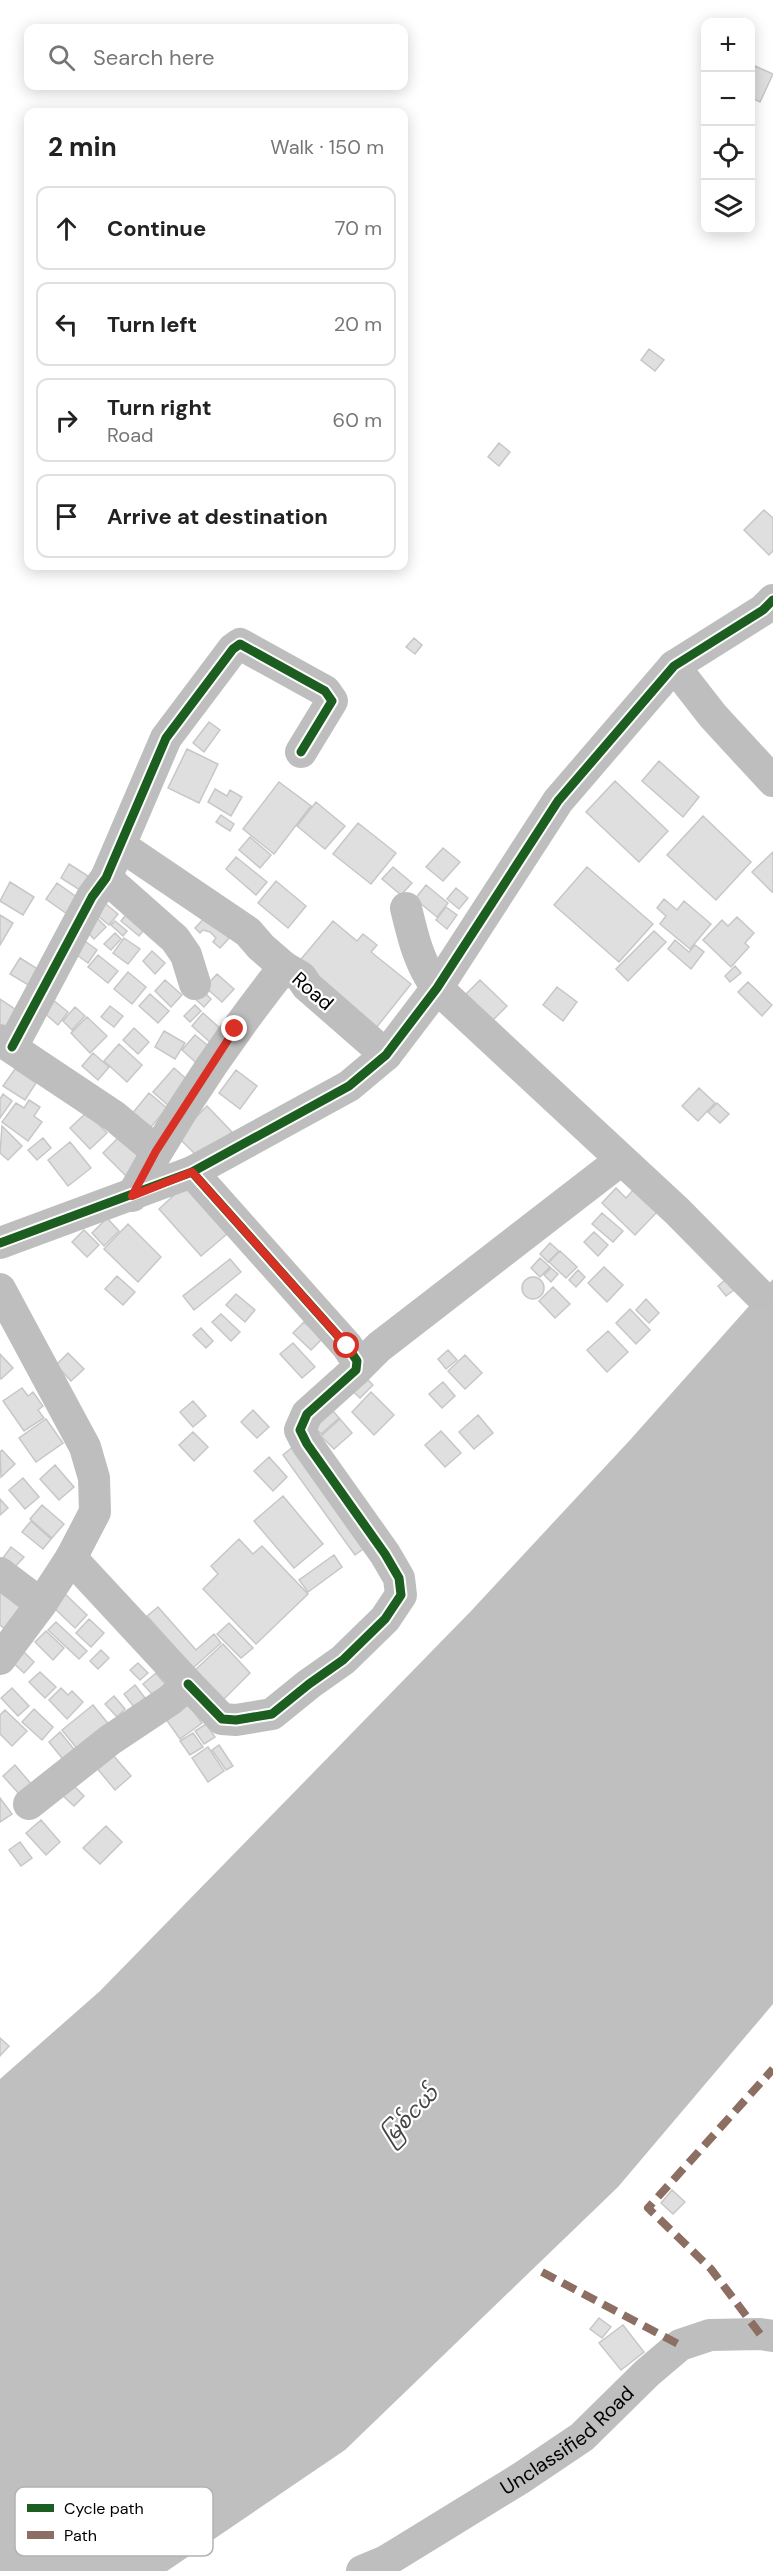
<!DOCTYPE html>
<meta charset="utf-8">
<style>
body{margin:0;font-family:"DM Sans","Noto Sans Myanmar",sans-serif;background:#f6f6f6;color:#222}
.controls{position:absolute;right:18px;top:18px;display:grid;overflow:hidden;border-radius:12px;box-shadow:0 3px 15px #0003}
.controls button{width:54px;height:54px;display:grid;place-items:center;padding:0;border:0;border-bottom:2px solid #e0e0e0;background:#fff;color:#222;font:30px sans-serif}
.stop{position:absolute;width:18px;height:18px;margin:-14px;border:4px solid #d93025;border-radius:50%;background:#fff}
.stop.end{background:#d93025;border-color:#fff;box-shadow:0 2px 6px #0008}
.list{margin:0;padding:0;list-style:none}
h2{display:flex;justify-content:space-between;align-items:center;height:78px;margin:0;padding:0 24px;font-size:26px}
h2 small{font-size:20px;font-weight:400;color:#767676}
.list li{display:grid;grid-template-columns:39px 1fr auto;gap:18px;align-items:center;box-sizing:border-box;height:84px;margin:0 12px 12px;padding:0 12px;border:2px solid #e0e0e0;border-radius:12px}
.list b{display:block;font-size:22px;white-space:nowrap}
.list p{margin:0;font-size:20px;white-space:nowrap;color:#767676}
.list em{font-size:20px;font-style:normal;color:#767676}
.icon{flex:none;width:33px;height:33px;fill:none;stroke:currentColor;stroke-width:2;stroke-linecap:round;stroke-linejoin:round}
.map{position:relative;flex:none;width:773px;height:2571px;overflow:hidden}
.search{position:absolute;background:#fff;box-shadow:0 3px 15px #0003;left:24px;top:24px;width:384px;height:66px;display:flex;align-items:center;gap:15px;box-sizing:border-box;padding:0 21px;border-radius:12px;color:#767676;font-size:22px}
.panel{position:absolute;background:#fff;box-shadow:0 3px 15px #0003;left:24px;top:108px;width:384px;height:462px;border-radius:12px}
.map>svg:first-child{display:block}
.water{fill:#bfbfbf}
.building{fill:#dfdfdf;stroke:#c7c7c7;stroke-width:1.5}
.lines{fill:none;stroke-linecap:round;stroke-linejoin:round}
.minor{stroke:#bebebe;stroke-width:32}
.quiet{stroke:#8d6e63;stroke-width:8;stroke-dasharray:15 8;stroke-linecap:butt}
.cycleway-casing{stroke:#fff;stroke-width:13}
.cycleway{stroke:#1b5e20;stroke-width:9}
.route{stroke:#d93025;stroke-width:8}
.labels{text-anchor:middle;stroke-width:4.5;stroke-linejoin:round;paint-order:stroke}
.street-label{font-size:20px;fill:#000;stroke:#fff}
.water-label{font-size:21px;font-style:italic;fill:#444;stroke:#fff}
.key{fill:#fff;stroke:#b2b2b2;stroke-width:1.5}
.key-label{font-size:16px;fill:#000}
</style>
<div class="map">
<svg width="773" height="2571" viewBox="0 0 773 2571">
<rect width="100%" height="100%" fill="#fff"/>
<path class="water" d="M773 1279V2004L618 2187 345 2450 167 2571H0V2079L100 1991 471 1611 630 1440Z"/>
<path class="building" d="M755 66 773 74 760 102 750 97V76Z
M649 349 664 360 655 371 641 360Z
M499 443 510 452 499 466 488 457Z
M764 510 773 518V551L769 555 744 530Z
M414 638 422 645 415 654 406 647Z
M209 722 220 730 204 752 193 743Z
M187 749 218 764 199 803 168 788Z
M659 761 699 797 683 817 642 781Z
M615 781 668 831 639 862 586 812Z
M279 782 311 806 274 854 243 829Z
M215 789 227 796 230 790 242 797 231 816 208 802Z
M316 802 345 826 325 849 297 826Z
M221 815 234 824 230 831 216 822Z
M703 816 751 862 716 900 667 855Z
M358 823 396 853 371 884 333 854Z
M250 837 271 855 260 868 239 850Z
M443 848 460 862 443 881 426 867Z
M773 852V892H772L752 872Z
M236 857 267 882 256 895 226 869Z
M69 864 91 878 83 892 61 878Z
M393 867 412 883 401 895 382 879Z
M587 867 653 924 619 962 554 905Z
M276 881 306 906 288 928 258 903Z
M10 882 34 897 23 915 0 901Z
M57 883 78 898 67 914 46 899Z
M426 885 448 903 437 917 415 899Z
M456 888 468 898 459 909 447 899Z
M664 899 677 910 684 901 711 924 690 949 660 924 666 916 657 908Z
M101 900 118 914 109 925 92 911Z
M446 907 457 915 447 929 436 920Z
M130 910 148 925 139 936 121 921Z
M211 911 234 933 220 948 213 942 216 938 210 932 203 930 200 933 195 928Z
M0 915 13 923 0 945Z
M94 915 106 927 94 939 82 927Z
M737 917 754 933 745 943 749 947 731 967 703 940 722 920 728 926Z
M115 921 127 931 123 936 111 925Z
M333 921 357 941 363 934 377 945 371 952 411 984 376 1028 297 964Z
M654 931 666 942 628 981 616 969Z
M115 933 121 939 111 950 104 944Z
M124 938 140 949 128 964 113 953Z
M82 939 97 950 88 963 73 952Z
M675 940 689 952 695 945 704 952 691 969 668 949Z
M152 951 165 963 155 974 143 961Z
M98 955 118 971 108 983 88 967Z
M20 958 44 973 35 989 10 974Z
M735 966 741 973 730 982 725 976Z
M128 972 146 987 132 1004 114 989Z
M217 974 234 989 222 1002 205 987Z
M165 980 182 995 171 1007 155 991Z
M480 980 507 1006 487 1026 460 1000Z
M748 982 772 1005 762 1016 738 992Z
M557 987 577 1002 563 1021 543 1005Z
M200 988 211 999 204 1007 192 996Z
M150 994 169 1011 158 1023 139 1006Z
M0 999 24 1015 11 1034 0 1027Z
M52 999 68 1012 58 1025 42 1011Z
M195 1005 201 1011 190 1022 184 1016Z
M110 1006 123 1016 114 1027 101 1017Z
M75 1007 85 1016 72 1030 63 1021Z
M203 1013 222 1030 211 1043 192 1026Z
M87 1017 107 1036 90 1053 71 1033Z
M134 1028 149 1042 138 1054 123 1040Z
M164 1031 185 1043 175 1059 155 1047Z
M195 1035 216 1052 202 1068 182 1050Z
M119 1044 142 1065 127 1082 104 1061Z
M93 1053 109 1067 98 1080 82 1066Z
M174 1068 192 1084 171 1108 153 1092Z
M15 1069 36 1083 25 1100 3 1086Z
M236 1070 257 1086 240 1109 219 1093Z
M699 1088 715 1103 698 1121 682 1106Z
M149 1093 167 1108 145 1134 127 1120Z
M3 1094 12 1101 0 1118V1099Z
M29 1100 40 1107 34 1116 42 1122 28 1141 2 1122 16 1103 24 1108Z
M717 1103 729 1114 720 1123 708 1112Z
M207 1106 232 1132 202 1161 177 1136Z
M87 1112 107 1133 90 1149 70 1128Z
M2 1126 22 1146 8 1160 0 1153Z
M120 1136 143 1159 126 1176 103 1153Z
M43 1138 51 1148 37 1160 28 1150Z
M70 1142 91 1168 68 1186 48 1160Z
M184 1186 227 1234 201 1256 159 1209Z
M616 1188 626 1198 634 1189 657 1212 635 1235 602 1203Z
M602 1213 623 1231 613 1242 592 1224Z
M107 1218 119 1231 104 1246 92 1233Z
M128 1224 161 1257 138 1282 104 1249Z
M84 1230 99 1245 87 1257 72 1242Z
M594 1232 608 1245 598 1256 584 1242Z
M550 1243 559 1251 548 1262 540 1254Z
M560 1251 577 1267 566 1278 549 1262Z
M540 1258 550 1267 540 1277 531 1268Z
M230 1259 241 1272 194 1310 183 1296Z
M604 1267 623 1285 607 1302 588 1283Z
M551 1268 558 1274 551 1282 544 1275Z
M578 1270 585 1277 576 1287 569 1280Z
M117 1276 135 1292 123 1305 105 1289Z
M522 1288a11 11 0 1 1 22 0a11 11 0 1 1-22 0Z
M725 1280 734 1290 726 1296 718 1286Z
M553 1287 570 1304 555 1318 539 1301Z
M236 1294 255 1310 245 1322 226 1305Z
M646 1299 659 1313 649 1323 636 1310Z
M630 1309 650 1330 636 1344 616 1323Z
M221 1314 240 1332 231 1341 212 1322Z
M304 1322 322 1339 311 1350 293 1333Z
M201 1328 213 1341 206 1348 193 1335Z
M608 1331 628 1352 607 1372 587 1350Z
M293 1343 315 1367 302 1378 280 1354Z
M448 1350 457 1360 446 1369 438 1359Z
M68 1353 84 1369 71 1381 56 1365Z
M0 1354 13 1368 1 1379 0 1378Z
M465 1355 482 1373 465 1389 448 1371Z
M359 1371 373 1385 360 1398 345 1384Z
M443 1382 455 1396 442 1408 429 1394Z
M22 1388 28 1396 33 1392 43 1406 38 1410 44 1418 24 1431 3 1401Z
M371 1392 394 1415 374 1435 352 1412Z
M193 1401 206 1416 193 1427 180 1412Z
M326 1403 339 1418 321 1434 308 1420Z
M253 1410 269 1427 257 1438 241 1422Z
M478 1415 493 1433 474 1449 459 1432Z
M46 1419 63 1443 36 1462 19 1438Z
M340 1419 352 1433 334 1449 321 1436Z
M441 1431 461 1453 445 1467 425 1445Z
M193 1432 208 1447 194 1461 179 1445Z
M294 1446 367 1546 355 1555 283 1455Z
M2 1450 15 1464 1 1477 0 1452Z
M269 1457 287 1477 273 1491 254 1471Z
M55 1465 74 1487 59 1500 40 1479Z
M23 1478 39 1497 25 1509 9 1490Z
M283 1496 323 1544 294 1568 254 1521Z
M0 1499 8 1508 0 1515Z
M42 1505 64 1524 52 1538 30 1519Z
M31 1521 51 1539 43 1549 22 1532Z
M239 1539 253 1554 262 1546 308 1594 256 1644 203 1589 218 1574 211 1566Z
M11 1547 24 1557 14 1568 3 1558Z
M334 1555 342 1567 308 1592 299 1580Z
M0 1589 30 1604 7 1631 0 1625Z
M64 1593 87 1615 75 1628 52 1606Z
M158 1607 196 1650 214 1634 221 1643 193 1668 147 1616Z
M89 1619 104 1633 91 1647 76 1633Z
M56 1622 87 1651 79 1659 48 1630Z
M229 1623 253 1648 241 1658 217 1634Z
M46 1631 64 1648 53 1660 35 1642Z
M223 1644 250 1673 223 1700 195 1670Z
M18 1646 34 1662 24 1673 7 1657Z
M101 1650 109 1658 98 1669 90 1661Z
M138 1663 148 1673 140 1680 130 1670Z
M40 1672 56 1687 45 1698 29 1682Z
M156 1673 170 1690 158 1701 143 1684Z
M135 1685 145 1698 134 1707 124 1694Z
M12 1688 29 1706 18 1716 1 1698Z
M61 1688 68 1695 72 1691 83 1702 67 1719 49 1700Z
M114 1696 125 1709 117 1717 105 1704Z
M187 1702 202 1723 180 1739 165 1718Z
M93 1705 110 1726 79 1751 62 1730Z
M34 1709 53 1727 42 1740 22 1722Z
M5 1710 27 1731 12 1746 0 1734V1715Z
M206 1724 215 1737 204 1744 195 1731Z
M60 1732 78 1754 66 1763 49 1742Z
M193 1733 203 1747 190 1755 180 1741Z
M219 1745 233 1766 226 1770 212 1750Z
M208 1747 224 1771 208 1782 192 1758Z
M112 1754 131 1776 115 1790 96 1767Z
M15 1765 32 1785 20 1795 3 1776Z
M71 1783 84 1796 74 1806 61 1794Z
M0 1798 12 1814 0 1822Z
M41 1820 60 1842 46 1855 26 1833Z
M106 1826 122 1842 100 1864 83 1848Z
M20 1842 32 1858 21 1866 9 1850Z
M0 2038 9 2046 0 2056Z
M672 2190 685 2202 673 2214 661 2203Z
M599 2318 611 2327 602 2338 590 2329Z
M623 2325 644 2352 621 2370 599 2343Z"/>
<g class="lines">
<g class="minor">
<path d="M674 666 713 716 773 781"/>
<path d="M121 846 248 932 261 947 284 967"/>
<path d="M106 878 175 939 186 955 195 984"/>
<path d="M406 908C413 937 419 964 437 988L677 1211 758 1293"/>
<path d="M0 1040 114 1116 156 1151"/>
<path d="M12 1047 92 897 106 878 166 738 233 649 240 644 325 691 332 701 301 752"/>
<path d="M132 1196C176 1115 227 1039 284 967L301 977 307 986 386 1055"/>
<path d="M0 1243 192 1172 349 1086 386 1055 437 988 558 801 674 666 763 610 773 600"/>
<path d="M0 1289 85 1447 94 1478 95 1512 71 1558 41 1604 0 1573"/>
<path d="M356 1370 379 1347 621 1160"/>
<path d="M0 1659 41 1604"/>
<path d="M188 1684 222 1719 236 1720 272 1714 309 1684 343 1660 385 1619 401 1595 399 1578 385 1554 307 1444 300 1430 307 1414 356 1370 357 1361 347 1346 192 1172"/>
<path d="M29 1804 110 1740 170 1700 188 1684 71 1558"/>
<path id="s1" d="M362 2571 386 2561 521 2478 582 2437 647 2373 680 2345 710 2335 760 2334 773 2336"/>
</g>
<path class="quiet" d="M542 2272 680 2345
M760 2334 711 2269 648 2208 773 2069"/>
<g class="cycleway-casing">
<path id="cycleway" d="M12 1047 92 897 106 878 166 738 233 649 240 644 325 691 332 701 301 752
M0 1243 192 1172 349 1086 386 1055 437 988 558 801 674 666 763 610 773 600
M188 1684 222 1719 236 1720 272 1714 309 1684 343 1660 385 1619 401 1595 399 1578 385 1554 307 1444 300 1430 307 1414 356 1370 357 1361 347 1346 192 1172"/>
</g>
<use href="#cycleway" class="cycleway"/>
</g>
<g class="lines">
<path class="route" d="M235 1029 156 1151 132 1196 192 1172 347 1346"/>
</g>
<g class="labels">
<g class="street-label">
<text transform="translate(313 991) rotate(41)" y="7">Road</text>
<text dy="7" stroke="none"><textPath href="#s1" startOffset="244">Unclassified Road</textPath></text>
</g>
<g class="water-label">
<text transform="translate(410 2115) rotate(-46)" y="7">မြစ်ငယ်</text>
</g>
</g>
<rect x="15" y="2487" width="198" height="69" rx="9" class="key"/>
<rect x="27" y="2504" width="27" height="8" fill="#1b5e20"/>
<rect x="27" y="2531" width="27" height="8" fill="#8d6e63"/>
<g class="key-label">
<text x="64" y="2514">Cycle path</text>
<text x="64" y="2541">Path</text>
</g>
</svg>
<div class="controls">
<button>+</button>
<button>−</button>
<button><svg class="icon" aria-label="locate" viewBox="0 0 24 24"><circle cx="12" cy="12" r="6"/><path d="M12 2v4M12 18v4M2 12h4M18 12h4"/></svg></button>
<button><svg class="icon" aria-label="layers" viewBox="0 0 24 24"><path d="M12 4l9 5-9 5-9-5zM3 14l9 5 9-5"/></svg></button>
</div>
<div class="stop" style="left:347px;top:1346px"></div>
<div class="stop end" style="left:235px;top:1029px"></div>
<div class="search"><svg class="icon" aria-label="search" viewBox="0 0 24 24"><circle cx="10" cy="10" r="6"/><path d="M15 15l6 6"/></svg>Search here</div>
<section class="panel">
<h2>2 min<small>Walk · 150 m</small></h2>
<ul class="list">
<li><svg class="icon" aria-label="ahead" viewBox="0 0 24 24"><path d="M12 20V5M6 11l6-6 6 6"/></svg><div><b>Continue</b></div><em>70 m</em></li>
<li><svg class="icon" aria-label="left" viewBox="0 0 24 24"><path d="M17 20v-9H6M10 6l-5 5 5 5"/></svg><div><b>Turn left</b></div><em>20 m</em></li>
<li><svg class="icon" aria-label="right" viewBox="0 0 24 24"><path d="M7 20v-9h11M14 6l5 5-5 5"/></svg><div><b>Turn right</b><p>Road</p></div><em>60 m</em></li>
<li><svg class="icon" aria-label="arrive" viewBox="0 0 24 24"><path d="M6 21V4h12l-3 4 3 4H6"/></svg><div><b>Arrive at destination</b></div></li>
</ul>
</section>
</div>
